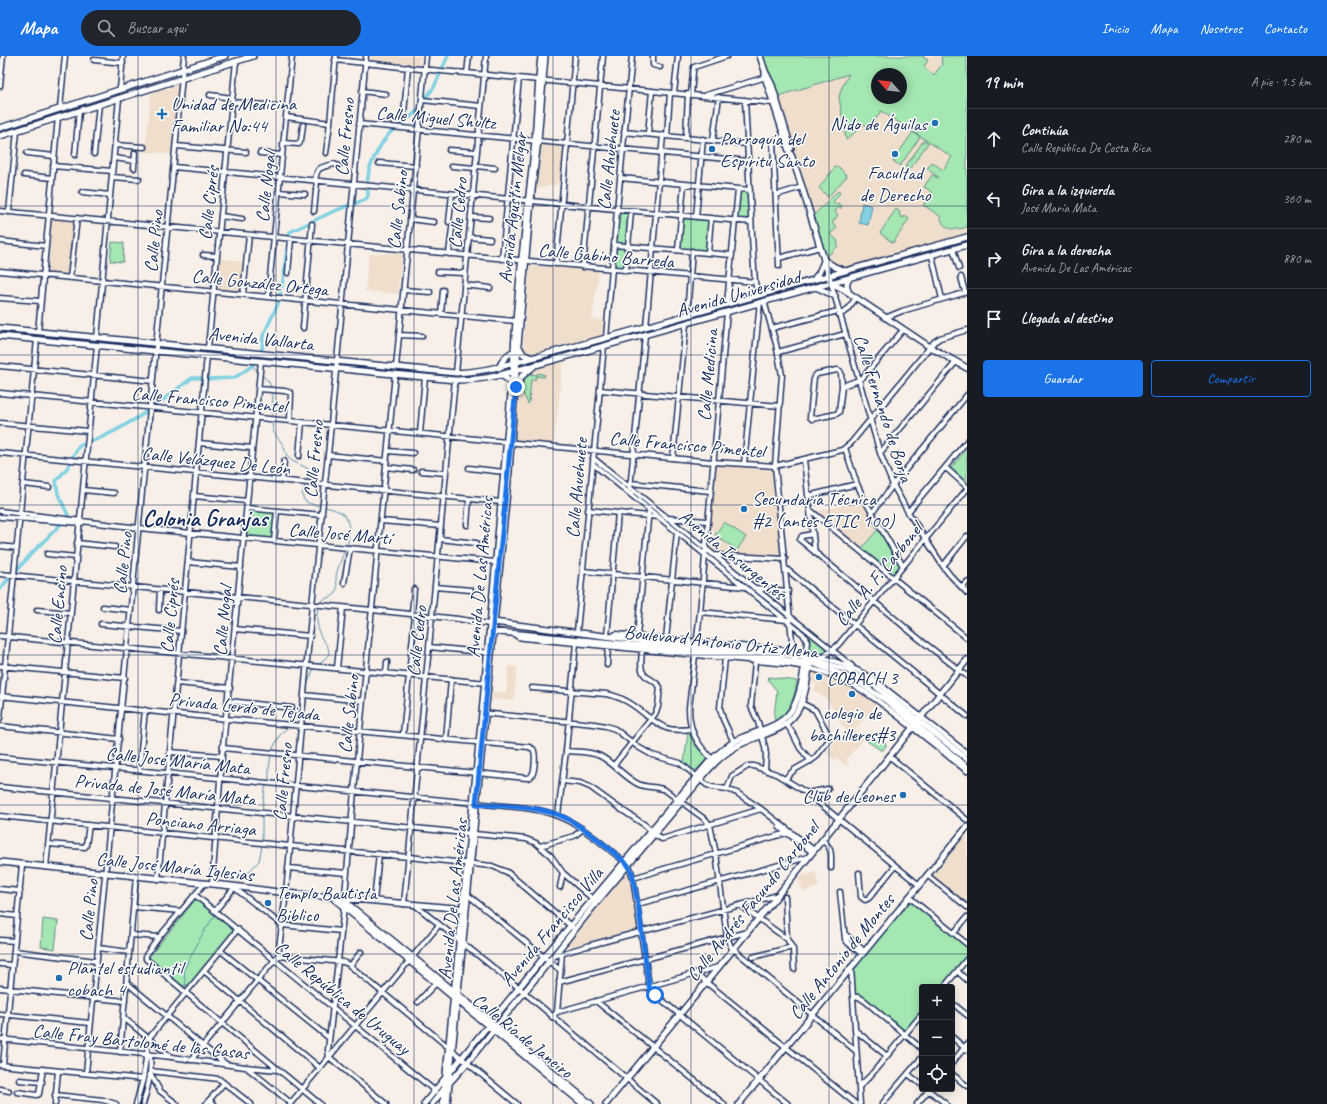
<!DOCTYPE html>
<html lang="es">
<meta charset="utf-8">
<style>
body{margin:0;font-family:Caveat,sans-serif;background:#20242c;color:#f1f3f6}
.controls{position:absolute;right:12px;bottom:12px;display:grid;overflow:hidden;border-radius:4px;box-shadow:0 2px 10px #0003}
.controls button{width:36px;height:36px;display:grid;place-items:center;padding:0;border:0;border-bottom:1px solid #363941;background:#171b24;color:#f1f3f6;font:20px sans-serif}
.compass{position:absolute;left:871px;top:12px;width:36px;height:36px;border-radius:50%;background:#171b24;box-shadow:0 2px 10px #0003;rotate:298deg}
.stop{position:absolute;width:12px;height:12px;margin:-9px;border:3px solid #1a73e8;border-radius:50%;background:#fff}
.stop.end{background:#1a73e8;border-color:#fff;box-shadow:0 1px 4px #0008}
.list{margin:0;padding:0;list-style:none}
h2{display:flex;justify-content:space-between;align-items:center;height:52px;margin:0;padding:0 16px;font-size:17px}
h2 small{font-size:13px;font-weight:400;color:#9ea1a6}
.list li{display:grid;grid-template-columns:26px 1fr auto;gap:12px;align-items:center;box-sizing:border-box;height:60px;padding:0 16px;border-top:1px solid #363941}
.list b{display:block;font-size:15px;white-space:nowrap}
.list p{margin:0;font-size:13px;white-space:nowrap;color:#9ea1a6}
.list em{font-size:13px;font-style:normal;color:#9ea1a6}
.actions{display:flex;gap:8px;padding:12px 16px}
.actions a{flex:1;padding:9px 0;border:1px solid #1a73e8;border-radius:4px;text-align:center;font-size:14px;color:#1a73e8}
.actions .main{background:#1a73e8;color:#fff}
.icon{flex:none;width:22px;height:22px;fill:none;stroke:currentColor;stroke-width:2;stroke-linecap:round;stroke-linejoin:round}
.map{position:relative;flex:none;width:967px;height:1048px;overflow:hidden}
header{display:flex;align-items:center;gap:24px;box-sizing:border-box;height:56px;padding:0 20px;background:#1a73e8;color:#fff}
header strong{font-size:19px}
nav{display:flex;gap:22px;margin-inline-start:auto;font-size:14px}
.search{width:280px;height:36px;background:#20242c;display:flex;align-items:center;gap:10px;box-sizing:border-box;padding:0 14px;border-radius:22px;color:#9ea1a6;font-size:15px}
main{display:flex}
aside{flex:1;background:#171b24}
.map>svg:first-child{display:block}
.built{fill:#efdecc;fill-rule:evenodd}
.green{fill:#a4e7b2;stroke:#608b88;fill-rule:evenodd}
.water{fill:#83d1e2;stroke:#5990ad}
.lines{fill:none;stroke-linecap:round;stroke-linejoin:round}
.stream{stroke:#5990ad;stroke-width:1}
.canal{stroke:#83d1e2;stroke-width:3.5}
.minor-casing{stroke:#1b2f5e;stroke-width:7}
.major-casing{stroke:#1b2f5e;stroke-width:8}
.minor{stroke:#fff;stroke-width:4}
.major{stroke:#fff;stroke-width:5}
.route{stroke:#1a73e8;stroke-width:5}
.grid{fill:none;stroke:#1b2f5e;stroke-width:1;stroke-opacity:0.55}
.poi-dot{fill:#1f6fb2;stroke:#fff;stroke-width:1.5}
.labels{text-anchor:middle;stroke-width:3;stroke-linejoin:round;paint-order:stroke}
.poi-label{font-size:19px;fill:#1b2f5e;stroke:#fff;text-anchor:start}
.street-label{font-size:19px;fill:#1b2f5e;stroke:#fff}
.district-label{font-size:23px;font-weight:bold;fill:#1b2f5e;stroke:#fff}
</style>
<header>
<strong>Mapa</strong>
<div class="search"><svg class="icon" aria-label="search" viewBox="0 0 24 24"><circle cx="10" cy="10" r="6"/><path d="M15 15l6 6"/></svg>Buscar aquí</div>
<nav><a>Inicio</a><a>Mapa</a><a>Nosotros</a><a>Contacto</a></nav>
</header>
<main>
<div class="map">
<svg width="967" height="1048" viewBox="0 0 967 1048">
<rect width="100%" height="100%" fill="#f8f0e8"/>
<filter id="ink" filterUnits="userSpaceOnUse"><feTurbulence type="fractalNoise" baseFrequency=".025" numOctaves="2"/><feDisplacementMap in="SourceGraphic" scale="8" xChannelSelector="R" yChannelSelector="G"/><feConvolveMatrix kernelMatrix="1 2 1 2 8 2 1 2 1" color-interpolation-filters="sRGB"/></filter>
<g filter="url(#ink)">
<path class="built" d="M371 0H420L419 9 371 4Z
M905 0H967V181L829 220 792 101V94L775 41ZM877 18H901V42H877Z
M178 29 171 98 145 96 151 37 161 33H170V31Z
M538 85 566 88 563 127 532 134Z
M51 163 74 165 69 219 46 217Z
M402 197 398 238 365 235 369 198Z
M220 202 243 206 241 235 217 233Z
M530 210 599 214 592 263 606 264 604 280 532 300 526 297 523 292Z
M563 305 554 389 514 385 520 329 530 316 535 312Z
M715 409 772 414 782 502 714 497 707 492Z
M861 444 877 473 860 493 817 456Z
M509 610 517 611 514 645 492 643 493 635 506 637Z
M813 616 824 618 852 629 877 647 855 674 864 683 846 704 849 707 846 710 836 702 834 704 827 696 846 673 840 667 833 652 827 644 814 634 817 628 811 626Z
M967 775V849L931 819Z
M628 816 637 872 570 891 567 889Z
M815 816 819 830 803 836 798 821Z"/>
<path class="green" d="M760 0H924L923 1 928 4 924 11 934 19 942 8 941 1 942 0H967V171C953 175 944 175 940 160L923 149 932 136 924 131 932 119 938 122V121L927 113 932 106 943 114 952 101 881 55 870 72 864 68 846 84 839 41 842 31 849 18 775 41ZM877 18H901V42H877Z
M913 76 920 81 900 110 893 105Z
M924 84 928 87 909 114 905 111Z
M835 111H839L847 120 828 141 819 132Z
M739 133 750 134 751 166 735 164Z
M838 135 840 137 833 146 836 148 838 147 842 151 840 153 838 151 835 156 838 159 832 167 837 172 830 178 837 184 838 190 831 197 823 201 811 162Z
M896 153 900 156 899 159 903 162 905 160 909 163 893 187 880 177Z
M617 154 631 155 626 215 612 214Z
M681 159 711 162 708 197 678 194Z
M112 186 124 187 123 206 110 205Z
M538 317 545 319 544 321 536 320 535 324H531L529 346 528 348C522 334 517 331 530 318L537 319Z
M967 392V426L951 412Z
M248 453 275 456 272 483 246 481Z
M724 466 746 481 737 494 715 479Z
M878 473 900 511 892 520 861 493Z
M790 561 831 595 823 601 806 597 807 585 791 568Z
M769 621 797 625C794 642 791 656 775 666L774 659 777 635 768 624Z
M688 676 697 692 706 701 705 705 696 714H692L684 706Z
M871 678H873L886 688V690L882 695 867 685Z
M909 842 967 888V904L945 931H922V959L905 979 858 941 854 940 852 912Z
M196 843 235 874 189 929 181 930 148 902Z
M43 863 58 865 55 893 41 891Z"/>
<path class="water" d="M862 147 872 150 868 169 859 167Z"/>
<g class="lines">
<path class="stream" d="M252 310 258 315
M262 319 268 325 272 332
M272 360 273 337
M272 365 273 375 283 389 287 400 292 405 307 412 309 417 307 425
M305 430 302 439 304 444 308 447 320 450
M325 451C330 452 336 454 340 456 351 462 350 479 347 489
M319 547C323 541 331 543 335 538 339 532 336 528 336 522 335 519 343 499 345 494
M318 551C316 559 317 574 321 581 325 588 329 589 329 598L320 608
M307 629 314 612
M291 667 301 645
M272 694 280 679 289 670
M269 725V712L271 699
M262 754 265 733 266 730
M262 759V784
M239 826 259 805 262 790
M218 854 222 850
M186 932 184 913 203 877 215 859
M170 960 178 950"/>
<path class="canal" d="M442 13 448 0
M426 42 434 31 440 18
M353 148 365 144 368 140C368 134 367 127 368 121 369 108 382 84 392 75 401 68 413 61 420 51
M289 180 290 176 332 156 350 149
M207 323 234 322 252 310 262 293 263 280 278 248 283 224 288 185
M155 350 192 322H204
M90 386C112 378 130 367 149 354
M72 402 79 390 84 388
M67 461 68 459 58 438 56 425 68 411 70 407
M16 515 31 498 62 467
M0 533 11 520"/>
<g class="minor-casing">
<path id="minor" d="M653 0V9L660 11
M94 4 123 7
M335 4C379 8 423 14 467 17L773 47
M467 17 469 0
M0 30 3 0
M120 33 123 0
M362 35 386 38
M674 37 678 0
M210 39 232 42
M691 39 693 16 694 11 727 0
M706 39 766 21
M422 44 481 50
M745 44 753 198 755 226 758 239
M232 46 286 51
M60 52 65 0
M404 58 408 11
M286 61 330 67
M359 68 748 105
M624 76 747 88
M648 78 652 35
M667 80 670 37
M686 81 688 38
M713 84 719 41
M283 87 299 88 301 84 303 69
M115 89 144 91
M176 90 246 96
M449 94 477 96
M27 97 54 100
M260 97 282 99
M326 97 330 67 336 0
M94 98 99 48
M75 99 79 55
M114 102 135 105
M379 107 416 110
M53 110 112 115
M452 110 475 112
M476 110 495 112
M174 111 751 166
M134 112 135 97
M24 119 52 122
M112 121 139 123
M620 122 750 134
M315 125C317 110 320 112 334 108L339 110
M82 136 110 139
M278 136 305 138
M776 139 802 131
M0 155C252 178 503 204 755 226
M314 155 317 125
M9 156 17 75
M221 160 242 163
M471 161 489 162
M696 161 703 83
M410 163 434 166
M449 166 452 138
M469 181 490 183
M0 185 46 190
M614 189 732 199
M953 193 959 212
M678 194 684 128
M708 197 711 162
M449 198 452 172
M203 199 217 200
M932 200 942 243
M779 202 820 191
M502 203 519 22
M556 208 575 0
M779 210 773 87 775 84 784 80
M583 211 603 0
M0 215 516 265
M626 215 631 155
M438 216 465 217
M288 217 291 183
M961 221 965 236
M70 222 77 162
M831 227 880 397 893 429 908 456 943 510 950 519 967 537
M464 229 490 232
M404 234 430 236
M243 238 249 179
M268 241 292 0
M0 242 40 245
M764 245 776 288 782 319 775 410 793 595
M727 248 738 133
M441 258 443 234
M687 259 692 195
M839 259 846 255 856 242
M885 262 902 255 967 236
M646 271 663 79
M303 272 312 168
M772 272 838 255
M38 276 58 61
M399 279 422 280
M97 282 119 42
M606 282 617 154 632 0
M208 292 236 5
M778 296 845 278
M0 310 153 325
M396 311 426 0
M837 314 840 315 841 317 842 330 839 356 836 358 812 363 810 361 814 321 817 318Z
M456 317 486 0
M842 330 859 324 863 321 903 274
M259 333 285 335 291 337 290 364
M600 334 780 350
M0 337 713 406 775 410 842 394 851 387 934 286 940 282 967 274
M0 367 88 375
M420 377 425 321
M199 387 252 392
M845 392 857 428 864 443 903 510
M388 395 413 397
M0 397 501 446
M880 397 955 307
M328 399 387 405
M299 400 302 366
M593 402 852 610
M673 402 686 268
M804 404 815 497
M593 408 803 578 807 585 806 597
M744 408 760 246
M386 411 413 414
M469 412 504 416
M946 412 967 431
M421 415 446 417
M282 425 284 405
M630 427 710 435
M23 428 49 431
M630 433 645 279
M83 434 114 437
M194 440 247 445
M808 440 857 428
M247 452 322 459
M588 454 659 461
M810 454 967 582
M0 455 139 472 495 506
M908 456 967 385
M872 457 893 429 967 339
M0 461 82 467
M667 462 707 465
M381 465 441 470
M467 469 469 443
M813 478 802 480 800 484 805 488 918 582 967 620
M440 483 476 487
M274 485 277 455
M77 487 115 491
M0 490 17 492
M47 498 76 501
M713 499 785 503
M188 506 241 511
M943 510 967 480
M785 512 967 660
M583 515 745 531
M0 518 372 554 458 563 489 568
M344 527 350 492
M435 531 471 534
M754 532 788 535
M962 532 967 526
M103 551 131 554
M37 554 71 557
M159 554 160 534
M700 556 787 564
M412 558 414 533
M101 568 181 575
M235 573 310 580
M577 576 604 290
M514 578 518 581 524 582 788 608C840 615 870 637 909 669 929 684 948 700 967 715
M0 580 487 627
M607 580 618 457
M637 580 649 453
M611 581 616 578 793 595 811 598 837 606 857 614 868 620 881 629 967 697
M666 583 677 476
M429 591 491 597
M725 602 720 652 723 663 734 687
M822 602 838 589 967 433
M755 606 751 650 758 666 765 691 766 699 765 713
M607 609 608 591
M0 610 125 622
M337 612 343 552
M386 617 387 606
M177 627 230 632
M532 632 606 638C623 641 634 649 647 660 653 664 659 669 666 672 674 675 683 674 691 673
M304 639 363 645
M0 640 227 663 529 691 533 693C536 696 535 715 532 719 531 722 529 722 527 722L223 692
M229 645 292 652
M482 657 594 668 606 670 615 673 638 691 652 699 680 707 707 729 712 731 727 733 737 737 761 753 814 794
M0 662 37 283
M786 668 792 676 800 692 811 705
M0 670 119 683
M403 679 415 559
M446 684 451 623
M566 695C576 696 590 695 600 700 614 707 624 721 638 728 646 732 656 730 665 734L706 764 710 769 716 798 727 881 731 891 856 995
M170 696 222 700
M889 700 967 764
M0 701 526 752C571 758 591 779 625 806L630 812 633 822 649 930 651 935 788 1048
M713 704C697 688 689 676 689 652L700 556 727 256
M614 709 655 658 658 651 660 631C656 626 652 624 647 621 638 615 642 602 642 593
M139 714 145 654
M785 723 794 714 815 702 829 684 828 678 815 654 801 647
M562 725 580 727 590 731 619 752 645 769 658 781 662 783 761 753
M0 731 526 783 536 787 551 800 563 817 594 844
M727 733 732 720 748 710H754L776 718 807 737 919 829
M807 737 828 733
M558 759 566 695 576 587
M0 760 290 790 409 801 492 810 507 816 572 871
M779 771 812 796
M822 784C833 792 831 799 831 812
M48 788 85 791 86 789 89 769
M540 790 574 780 583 773
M46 811 97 289
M288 812 347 817
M859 817 861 841 865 844 869 842 895 810
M927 819 967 851
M633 822 790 776
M158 823 207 300
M204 828 159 881 146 899V903L222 967 320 1048
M212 828 222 700 261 305
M232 830 282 869 341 875
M560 831 563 817
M0 833 20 835
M840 836 845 883 848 887 862 898
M195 839 435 1035
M468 839 560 914
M785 841 787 883 793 893 794 913
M909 841 967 888
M374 845 379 798
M404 848 455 324
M638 848 808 801
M415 849 519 932 657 1048
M740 849 787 883
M134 851 181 855
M215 855 234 832
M0 858 17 860
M954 877 967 861
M845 878 864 895
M131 879 159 881
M0 884 15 885
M98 892 129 896
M14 895 96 905
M221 895 329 982
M278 900 343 906 348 908 517 1048
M554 900 587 890 778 839
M753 901 792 891
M0 908 12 909
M350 910 361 896
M851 911 860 1048
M204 915 320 1012
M957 915 967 924
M696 917 706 926 856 1048
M559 926 747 876
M127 927 203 990 226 1008
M944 931 967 903
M0 932 125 945
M853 941H859L865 945 922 993
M596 945 724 1048
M418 946 437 926
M952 947 967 959
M557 956 562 897
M0 958 90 967
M552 961 557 956 718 911
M124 962 171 1001
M855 974 887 1000
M952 981 967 994
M0 983 172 1001 245 1011 278 1014
M120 996 136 821
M191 1004 278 900 286 837 312 549 328 399 366 0
M952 1007 967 988
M0 1009 143 1023
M3 1009 22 809
M246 1011 291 1047
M151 1015 219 1023 251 1048
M86 1017 184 0
M908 1018 922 1029
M952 1018 967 1030
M151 1019 160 1035 177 1048
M19 1024 42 1026
M859 1031 871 1019 922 958
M0 1033 9 1035
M927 1033 946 1048
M17 1036 37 1039 39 1038 43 1013
M55 1039 103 1044 116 1048
M209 1044 214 1048
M55 1048 58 1015
M136 1048 143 1023 149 982 238 873
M143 1048C148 1031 152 1017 150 999L149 998
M206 1048 224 1027
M290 1048 439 869
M386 1048 329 1001 328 994 344 851 354 735 395 318
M882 1048 922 1001
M917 1048 929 1034"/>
</g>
<g class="major-casing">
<path id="major" d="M760 0 765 15 772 29 791 92
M765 15V21L789 95 792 101 802 131 831 227 843 233 930 291 967 312
M0 72 225 0
M0 80 253 0
M824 204 835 211 845 215
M814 223 819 217 824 205
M816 231 835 240
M849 237C846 231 845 226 851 221
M0 272 456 317C476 316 494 313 513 307L606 282 967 181
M0 280 455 324C470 324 485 323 500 319L967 189
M518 289 523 298 531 302
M499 312C502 304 506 299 514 295
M500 319 506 322 512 329
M517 329 522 320 533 311
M490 568 493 566 644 585 798 600 819 605 849 615 874 629 967 703
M490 575 777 603 815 608 836 616 858 626 887 645 967 711
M0 806 232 830 286 837 465 853
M333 842 583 1048
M342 843 591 1048
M449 1027 467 1007 597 846 710 712C719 702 729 694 741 688 763 677 787 676 799 652 807 636 808 616 811 598
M424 1048 544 901 708 707C717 698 727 689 739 683 760 673 784 672 795 648 802 633 804 614 806 597
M432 1048 444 1033
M443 1048 482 657 513 315C516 238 527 162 535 85 537 57 538 28 541 0
M447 1048 509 415 518 289 532 134 538 85 545 0
M606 1048 778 839 967 604
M739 1048 967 771"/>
</g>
<use href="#minor" class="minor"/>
<use href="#major" class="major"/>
</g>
</g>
<g class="lines" filter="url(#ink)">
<path class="route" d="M516 331 476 748C503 750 533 750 559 759 581 768 610 793 628 809L632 817 638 848 649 930 650 934 655 939"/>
</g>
<path class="grid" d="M138 0V1048M276 0V1048M414 0V1048M553 0V1048M691 0V1048M829 0V1048M0 150H967M0 299H967M0 449H967M0 599H967M0 749H967M0 898H967"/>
<g class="poi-dot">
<path d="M160 52h4v4h4v4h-4v4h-4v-4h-4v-4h4z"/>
<circle cx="935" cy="67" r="4"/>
<circle cx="712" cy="93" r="4"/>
<circle cx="895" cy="98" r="4"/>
<circle cx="744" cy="453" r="4"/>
<circle cx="819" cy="621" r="4"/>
<circle cx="852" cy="638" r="4"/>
<circle cx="903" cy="739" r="4"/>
<circle cx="268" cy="847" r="4"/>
<circle cx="59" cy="922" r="4"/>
</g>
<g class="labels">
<g class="poi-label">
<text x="171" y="54">Unidad de Medicina<tspan x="171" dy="22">Familiar No:44</tspan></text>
<text x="927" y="74" text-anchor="end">Nido de Águilas</text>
<text x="720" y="89">Parroquia del<tspan x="720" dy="22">Espíritu Santo</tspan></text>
<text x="895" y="123" text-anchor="middle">Facultad<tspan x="895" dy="22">de Derecho</tspan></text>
<text x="752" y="449">Secundaria Técnica<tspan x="752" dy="22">#2 (antes ETIC 100)</tspan></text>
<text x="827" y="628">COBACH 3</text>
<text x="852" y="663" text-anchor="middle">colegio de<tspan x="852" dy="22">bachilleres#3</tspan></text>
<text x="895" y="746" text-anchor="end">Club de Leones</text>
<text x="276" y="843">Templo Bautista<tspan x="276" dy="22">Biblico</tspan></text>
<text x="67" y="918">Plantel estudiantil<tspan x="67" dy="22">cobach 4</tspan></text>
</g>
<g class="street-label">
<text transform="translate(436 61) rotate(5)" y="7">Calle Miguel Shultz</text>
<text transform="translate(344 81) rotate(-85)" y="7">Calle Fresno</text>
<text transform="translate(608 104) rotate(-84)" y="7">Calle Ahuehuete</text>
<text transform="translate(265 131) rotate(-84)" y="7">Calle Nogal</text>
<text transform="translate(208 147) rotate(-84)" y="7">Calle Ciprés</text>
<text transform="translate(512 152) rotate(-84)" y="7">Avenida Agustín Melgar</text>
<text transform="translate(397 154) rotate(-84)" y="7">Calle Sabino</text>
<text transform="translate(457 157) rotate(-85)" y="7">Calle Cedro</text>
<text transform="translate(153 185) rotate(-84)" y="7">Calle Pino</text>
<text transform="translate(606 199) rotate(5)" y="7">Calle Gabino Barreda</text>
<text transform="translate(260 226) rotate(6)" y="7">Calle González Ortega</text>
<text transform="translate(738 237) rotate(-16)" y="7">Avenida Universidad</text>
<text transform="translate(261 282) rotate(6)" y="7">Avenida Vallarta</text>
<text transform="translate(707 319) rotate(-85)" y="7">Calle Medicina</text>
<text transform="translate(209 343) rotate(5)" y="7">Calle Francisco Pimentel</text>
<text transform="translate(884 352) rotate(72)" y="7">Calle Fernando de Borja</text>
<text transform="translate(687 388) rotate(5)" y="7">Calle Francisco Pimentel</text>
<text transform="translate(313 403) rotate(-85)" y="7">Calle Fresno</text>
<text transform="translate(216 404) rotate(6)" y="7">Calle Velázquez De León</text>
<text transform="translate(576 432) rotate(-85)" y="7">Calle Ahuehuete</text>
<text transform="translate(340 477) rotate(5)" y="7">Calle José Martí</text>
<text transform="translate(733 498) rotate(39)" y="7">Avenida Insurgentes</text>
<text transform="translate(122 507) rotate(-84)" y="7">Calle Pino</text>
<text transform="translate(878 518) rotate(-51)" y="7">Calle A. F. Carbonel</text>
<text transform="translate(479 521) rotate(-85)" y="7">Avenida De Las Américas</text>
<text transform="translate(57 549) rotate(-85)" y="7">Calle Encino</text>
<text transform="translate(169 560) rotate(-85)" y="7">Calle Ciprés</text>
<text transform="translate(222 565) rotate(-85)" y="7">Calle Nogal</text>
<text transform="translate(416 585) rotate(-84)" y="7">Calle Cedro</text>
<text transform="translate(721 585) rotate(6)" y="7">Boulevard Antonio Ortiz Mena</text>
<text transform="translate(244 650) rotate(6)" y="7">Privada Lerdo de Tejada</text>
<text transform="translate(348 658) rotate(-84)" y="7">Calle Sabino</text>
<text transform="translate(178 704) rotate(6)" y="7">Calle José María Mata</text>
<text transform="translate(282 726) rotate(-85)" y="7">Calle Fresno</text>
<text transform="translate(165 733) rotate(6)" y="7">Privada de José María Mata</text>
<text transform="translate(201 767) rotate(6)" y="7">Ponciano Arriaga</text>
<text transform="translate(175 810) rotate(6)" y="7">Calle José María Iglesias</text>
<text transform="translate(452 843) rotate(-84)" y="7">Avenida De Las Américas</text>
<text transform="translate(752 845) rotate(-51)" y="7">Calle Andrés Facundo Carbonel</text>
<text transform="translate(88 854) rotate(-84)" y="7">Calle Pino</text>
<text transform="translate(551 870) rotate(-50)" y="7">Avenida Francisco Villa</text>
<text transform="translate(841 900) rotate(-51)" y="7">Calle Antonio de Montes</text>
<text transform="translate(343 941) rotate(39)" y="7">Calle República de Uruguay</text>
<text transform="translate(523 979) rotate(39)" y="7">Calle Río de Janeiro</text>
<text transform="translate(141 985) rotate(6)" y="7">Calle Fray Bartolomé de las Casas</text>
</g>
<g class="district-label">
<text x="205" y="470">Colonia Granjas</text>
</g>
</g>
</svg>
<div class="controls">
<button>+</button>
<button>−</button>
<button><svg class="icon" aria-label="locate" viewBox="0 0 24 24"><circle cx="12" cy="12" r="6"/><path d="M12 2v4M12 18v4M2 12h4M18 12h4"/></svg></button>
</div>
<svg class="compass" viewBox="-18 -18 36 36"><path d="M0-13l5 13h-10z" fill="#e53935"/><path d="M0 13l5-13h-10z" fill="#9ea1a6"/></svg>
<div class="stop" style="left:655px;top:939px"></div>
<div class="stop end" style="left:516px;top:331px"></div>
</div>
<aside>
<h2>19 min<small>A pie · 1.5 km</small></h2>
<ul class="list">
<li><svg class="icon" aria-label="ahead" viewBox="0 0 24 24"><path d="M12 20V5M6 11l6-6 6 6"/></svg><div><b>Continúa</b><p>Calle República De Costa Rica</p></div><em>280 m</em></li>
<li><svg class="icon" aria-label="left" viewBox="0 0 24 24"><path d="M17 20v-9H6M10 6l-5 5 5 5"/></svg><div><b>Gira a la izquierda</b><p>José María Mata</p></div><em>360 m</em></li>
<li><svg class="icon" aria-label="right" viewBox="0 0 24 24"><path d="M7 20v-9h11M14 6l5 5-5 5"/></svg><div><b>Gira a la derecha</b><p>Avenida De Las Américas</p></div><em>880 m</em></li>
<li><svg class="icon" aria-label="arrive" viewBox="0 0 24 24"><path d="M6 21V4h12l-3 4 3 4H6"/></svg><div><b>Llegada al destino</b></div></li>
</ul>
<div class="actions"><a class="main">Guardar</a><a>Compartir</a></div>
</aside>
</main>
